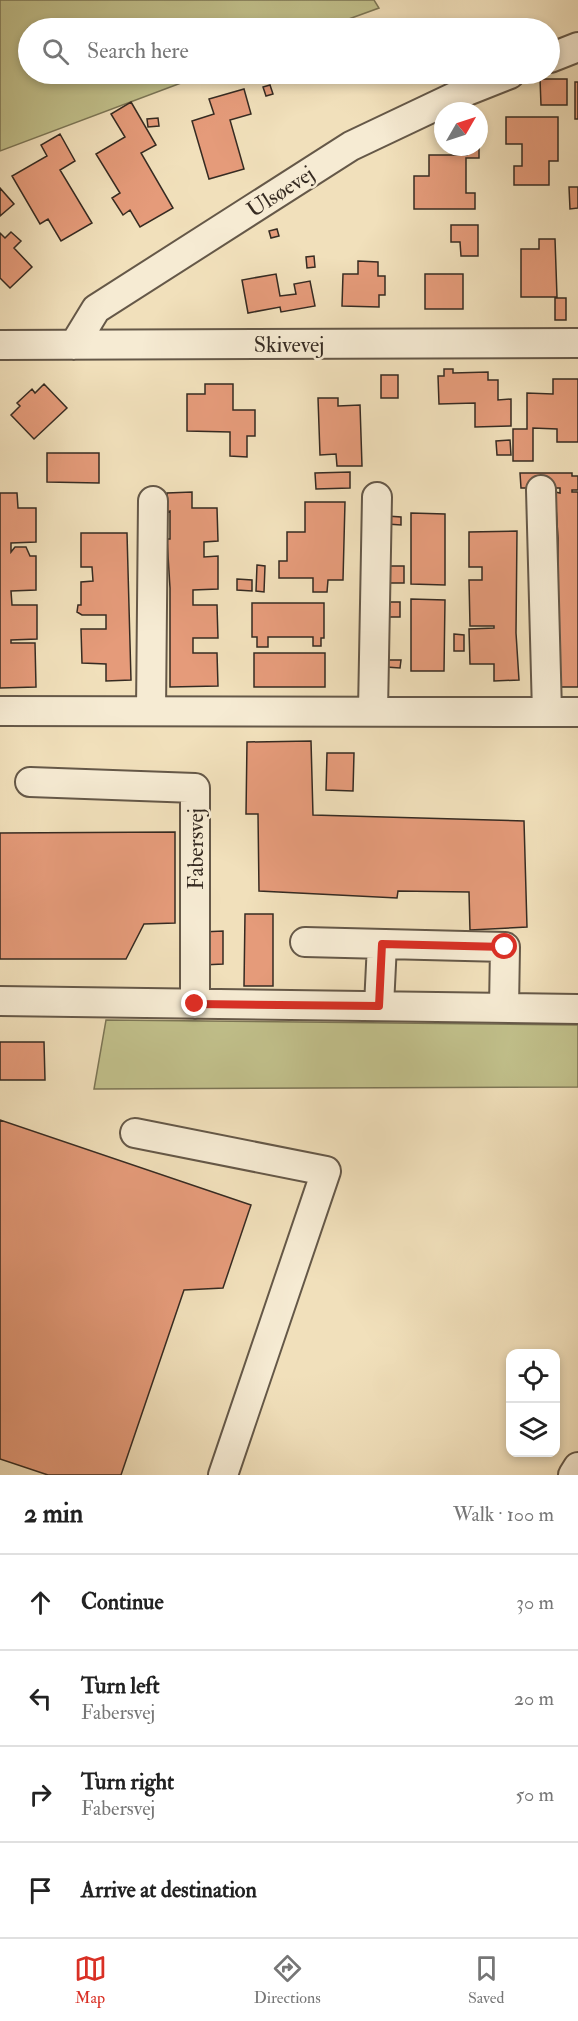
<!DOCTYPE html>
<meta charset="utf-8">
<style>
body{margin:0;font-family:"IM FELL Double Pica",serif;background:#f6f6f6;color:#222}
.controls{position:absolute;right:18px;bottom:18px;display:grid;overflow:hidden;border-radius:12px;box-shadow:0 3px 9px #0003}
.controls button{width:54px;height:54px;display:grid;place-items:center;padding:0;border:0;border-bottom:2px solid #e0e0e0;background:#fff;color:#222;font:30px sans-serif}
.compass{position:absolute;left:434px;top:102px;width:54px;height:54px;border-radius:50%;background:#fff;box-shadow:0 3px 9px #0003;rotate:51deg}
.stop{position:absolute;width:18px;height:18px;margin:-14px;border:4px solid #d93025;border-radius:50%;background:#fff}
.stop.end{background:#d93025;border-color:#fff;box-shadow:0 2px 6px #0008}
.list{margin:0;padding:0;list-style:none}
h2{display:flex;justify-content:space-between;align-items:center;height:78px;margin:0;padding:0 24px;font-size:26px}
h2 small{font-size:20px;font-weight:400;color:#767676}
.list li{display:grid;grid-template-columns:39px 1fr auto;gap:18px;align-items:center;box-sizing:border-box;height:96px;padding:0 24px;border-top:2px solid #e0e0e0}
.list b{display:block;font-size:22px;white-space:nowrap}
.list p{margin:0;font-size:20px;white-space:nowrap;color:#767676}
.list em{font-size:20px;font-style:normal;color:#767676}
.icon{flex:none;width:33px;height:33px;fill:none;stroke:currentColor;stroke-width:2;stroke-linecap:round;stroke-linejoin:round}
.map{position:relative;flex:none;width:578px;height:1475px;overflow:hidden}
.search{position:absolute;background:#fff;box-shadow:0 3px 9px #0003;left:18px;right:18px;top:18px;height:66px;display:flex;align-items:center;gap:15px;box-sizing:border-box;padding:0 21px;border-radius:33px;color:#767676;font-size:22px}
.sheet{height:462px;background:#fff}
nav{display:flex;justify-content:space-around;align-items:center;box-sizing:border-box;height:84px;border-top:2px solid #e0e0e0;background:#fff;font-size:16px;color:#767676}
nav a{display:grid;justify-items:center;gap:3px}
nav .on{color:#d93025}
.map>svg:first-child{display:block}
.green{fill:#c1c08b;stroke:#7c7656;stroke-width:1.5}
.building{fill:#e59b7a;stroke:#362b22;stroke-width:1.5}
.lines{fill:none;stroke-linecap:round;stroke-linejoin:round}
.minor-casing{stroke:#655848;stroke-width:32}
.minor{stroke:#f6ebd3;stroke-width:28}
.route{stroke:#d93025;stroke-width:8}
.labels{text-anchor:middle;stroke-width:5;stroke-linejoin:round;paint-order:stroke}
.street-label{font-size:22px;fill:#362b22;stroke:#f6ebd3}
</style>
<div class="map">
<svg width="578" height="1475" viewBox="0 0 578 1475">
<rect width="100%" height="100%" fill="#f1e0bb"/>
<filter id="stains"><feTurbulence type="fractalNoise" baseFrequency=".00333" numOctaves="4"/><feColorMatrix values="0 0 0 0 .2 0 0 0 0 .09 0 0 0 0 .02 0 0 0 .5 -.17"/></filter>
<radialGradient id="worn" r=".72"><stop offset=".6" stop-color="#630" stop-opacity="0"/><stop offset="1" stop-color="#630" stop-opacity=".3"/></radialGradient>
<path class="green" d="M0 0H374L379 8 324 28H28V74H205L0 151Z
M106 1020 578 1025V1087L94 1089Z"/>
<path class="building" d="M540 79H567V105H541Z
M575 82H578V119H575Z
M270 85 273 94 266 96 263 87Z
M244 89 251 114 230 120 244 169 209 179 192 121 214 114 209 99Z
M131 102 156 145 141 153 173 208 140 227 130 210 123 215 112 198 120 193 96 154 125 137 111 114Z
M506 117H558V161H549V185H514V166H522V144H506Z
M158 118 159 126 148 127 147 119Z
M60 134 75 161 60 170 92 223 61 241 48 219 40 224 12 176 47 156 41 145Z
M467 147H479V158H466V193H475V209H414V176H429V155H467Z
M569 187H578V208L570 209Z
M0 188 14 204 0 216Z
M451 225H478V256H461L460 242H451Z
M277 229 279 236 271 238 269 231Z
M11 232 21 241 14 248 32 267 10 288 0 278V233L5 238Z
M539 239H555L557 297H521V249H539Z
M314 256 315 267 307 268 306 257Z
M358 261 378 262V276H385V295H379V307L342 306 343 274H358Z
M276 274 280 296 296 294 294 284 310 281 315 306 281 312 280 307 248 313 242 280Z
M425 274H463V309H425Z
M555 298H566V320H555Z
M444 369H453V373L488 372V380H498V400L511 399V426L475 427V403L439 404 438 376H444Z
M381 375H398V398H381Z
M553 379H578V442H557V429L533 428V461H513V429H527V393L553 394Z
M44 384 67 408 34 439 11 415 20 406 17 403 32 389 35 393Z
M205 384H233V410H255V436H247V457L230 456V432L187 431V394H205Z
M318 398H338V406L360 405 362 466H337L336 454 320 455Z
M510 440 511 455H497L496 441Z
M47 453H99V483L47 482Z
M350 472V488L316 489 315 473Z
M520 473H572V476H578V490H572V492H578V687H557L558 538 555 492 560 493V488H521Z
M192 492V508H217L218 541 204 542V557L218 556V589L193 590V605H217L218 638H193V653H217L218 686 170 687V588L167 539H170V511L167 512V493Z
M0 493H17L18 508H36V542L11 543V552L15 547H26L30 556H36V590L11 591 12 605H37V639L11 640V643H35L36 687 0 688Z
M305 502H345L343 580H328L327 592H313V578H279V561H287V532H305Z
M411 513 445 514V585L411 584Z
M387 516 401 517V525L387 524Z
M517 531 516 633 519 680 494 681V664H470L469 629 494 628V626H470L469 580H482V567H469V532Z
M81 533H127L131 680 106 681V664L82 663 81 629H106V615H82L77 612 78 605H81V582L93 581 92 567H81Z
M257 565 265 566 264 592 256 591Z
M387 566H404V583H387Z
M237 579 252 580V591L237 590Z
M411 599 445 600 444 671H411Z
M388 602H400V617H388Z
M252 603H324V638H321V646H313V637H268V647H257V637H252Z
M454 634 464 635V651H454Z
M254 653H325V687H254Z
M387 660H401L400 668 386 667Z
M311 741 313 815 524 821 527 927 470 930 469 892 398 891 397 898 259 891 258 814H246L247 742Z
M327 753H354L353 791 326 790Z
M175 832V923L144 924 126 959H0V833Z
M245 914H273V986H244Z
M223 931V964L203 965 202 932Z
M0 1042H44L45 1080H0Z
M0 1120 251 1205 223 1288 184 1290 121 1475H48L0 1459Z"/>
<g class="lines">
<g class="minor-casing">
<path id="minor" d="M550 58 578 47
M0 345 578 343
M74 345 96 309 351 146 467 91 510 74
M541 490 547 712
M0 711 578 712
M151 711 153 501
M373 711 377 497
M30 782 195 788V1004
M305 942 505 947 504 1008
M0 1001 578 1009
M379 1006 382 944
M135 1133 326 1171 223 1475
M573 1475 578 1467"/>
</g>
<use href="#minor" class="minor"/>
</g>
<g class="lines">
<path class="route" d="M195 1004 379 1006 382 944 505 947"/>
</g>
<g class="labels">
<g class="street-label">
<text transform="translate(280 191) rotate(-33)" y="8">Ulsøevej</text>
<text x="289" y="352">Skivevej</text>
<text transform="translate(195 849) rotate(-90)" y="8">Fabersvej</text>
</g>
</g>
<rect width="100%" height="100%" filter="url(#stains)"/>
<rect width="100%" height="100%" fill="url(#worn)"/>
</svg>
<div class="controls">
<button><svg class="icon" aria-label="locate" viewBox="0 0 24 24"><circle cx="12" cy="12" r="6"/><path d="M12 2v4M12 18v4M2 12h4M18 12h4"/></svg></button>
<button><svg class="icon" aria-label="layers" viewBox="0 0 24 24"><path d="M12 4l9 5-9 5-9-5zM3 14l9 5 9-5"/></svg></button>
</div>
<svg class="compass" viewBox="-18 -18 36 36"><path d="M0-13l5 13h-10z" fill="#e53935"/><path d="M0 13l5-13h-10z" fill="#767676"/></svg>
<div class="stop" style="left:505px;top:947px"></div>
<div class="stop end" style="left:195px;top:1004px"></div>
<div class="search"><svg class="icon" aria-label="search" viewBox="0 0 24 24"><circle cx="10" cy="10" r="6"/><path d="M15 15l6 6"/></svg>Search here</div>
</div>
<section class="sheet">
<h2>2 min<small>Walk · 100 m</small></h2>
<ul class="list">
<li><svg class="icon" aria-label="ahead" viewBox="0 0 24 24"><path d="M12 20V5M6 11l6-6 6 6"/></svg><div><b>Continue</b></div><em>30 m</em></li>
<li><svg class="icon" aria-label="left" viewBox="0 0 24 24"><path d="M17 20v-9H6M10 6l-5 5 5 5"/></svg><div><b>Turn left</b><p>Fabersvej</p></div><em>20 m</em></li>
<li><svg class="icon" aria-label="right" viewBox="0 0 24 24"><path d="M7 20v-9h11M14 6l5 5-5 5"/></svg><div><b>Turn right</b><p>Fabersvej</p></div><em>50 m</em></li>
<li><svg class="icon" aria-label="arrive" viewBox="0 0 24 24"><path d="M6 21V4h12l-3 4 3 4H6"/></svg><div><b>Arrive at destination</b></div></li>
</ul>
</section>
<nav>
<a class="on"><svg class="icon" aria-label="map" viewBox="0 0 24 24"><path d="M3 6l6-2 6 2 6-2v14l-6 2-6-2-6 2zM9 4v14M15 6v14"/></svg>Map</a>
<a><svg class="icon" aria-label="directions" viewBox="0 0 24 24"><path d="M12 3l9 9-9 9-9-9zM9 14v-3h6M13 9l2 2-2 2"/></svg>Directions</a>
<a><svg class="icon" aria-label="saved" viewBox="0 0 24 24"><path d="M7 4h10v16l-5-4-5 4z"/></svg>Saved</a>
</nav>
